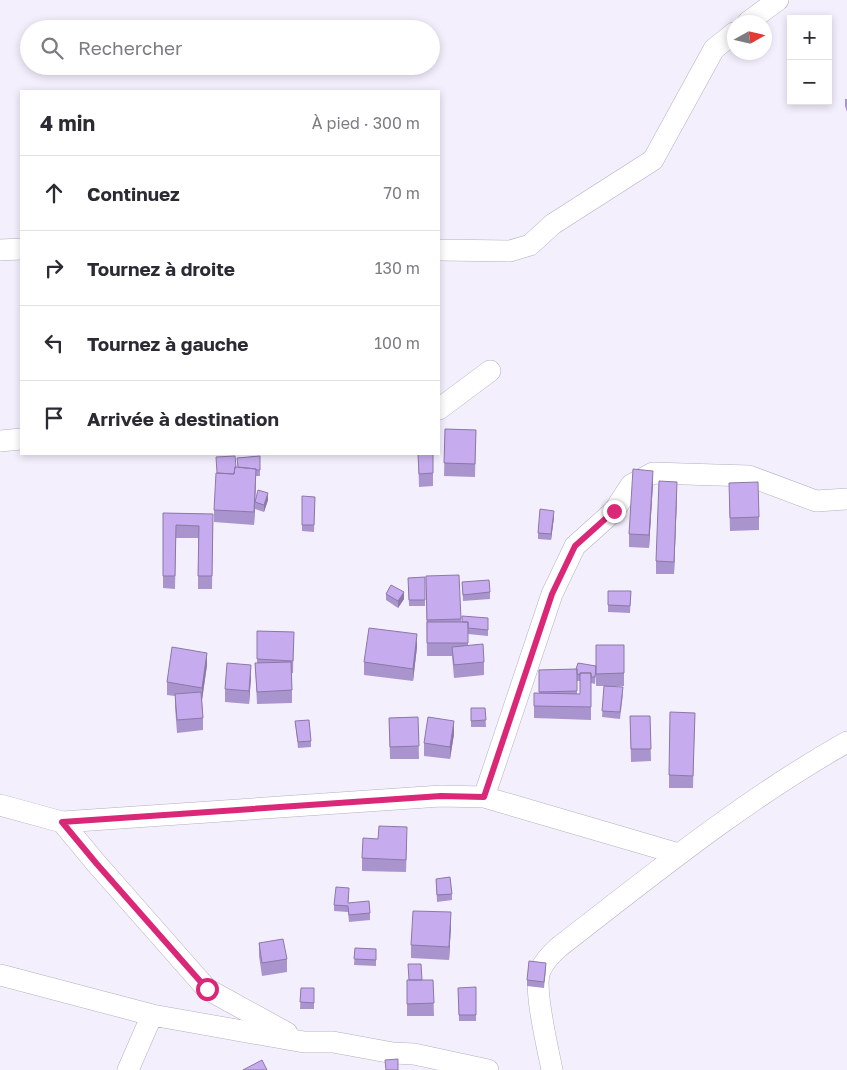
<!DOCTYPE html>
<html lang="fr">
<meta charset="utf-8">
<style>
body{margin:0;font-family:"Golos Text",sans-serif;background:#f7f7f7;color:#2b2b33}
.controls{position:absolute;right:15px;top:15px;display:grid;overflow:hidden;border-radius:0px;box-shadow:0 2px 8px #0003}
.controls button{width:45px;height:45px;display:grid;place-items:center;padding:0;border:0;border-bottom:1px solid #e1e1e2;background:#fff;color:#2b2b33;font:25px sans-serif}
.compass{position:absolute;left:727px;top:15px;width:45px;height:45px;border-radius:50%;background:#fff;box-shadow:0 2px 8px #0003;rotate:82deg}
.stop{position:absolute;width:15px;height:15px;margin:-11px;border:4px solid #db2777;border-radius:50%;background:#fff}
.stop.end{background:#db2777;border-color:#fff;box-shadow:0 1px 5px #0008}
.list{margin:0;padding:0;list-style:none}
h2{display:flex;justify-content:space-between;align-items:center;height:65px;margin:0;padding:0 20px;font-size:21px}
h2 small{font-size:16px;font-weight:400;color:#7c7c81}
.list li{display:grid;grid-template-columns:32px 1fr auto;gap:15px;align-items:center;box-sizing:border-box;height:75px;padding:0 20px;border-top:1px solid #e1e1e2}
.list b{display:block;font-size:19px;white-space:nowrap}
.list em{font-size:16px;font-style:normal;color:#7c7c81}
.icon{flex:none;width:28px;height:28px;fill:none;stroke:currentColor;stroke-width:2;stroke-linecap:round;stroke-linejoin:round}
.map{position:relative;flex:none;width:847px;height:1070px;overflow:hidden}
.search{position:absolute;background:#fff;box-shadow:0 2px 8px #0003;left:20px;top:20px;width:420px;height:55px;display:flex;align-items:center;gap:12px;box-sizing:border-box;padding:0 18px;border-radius:28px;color:#7c7c81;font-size:19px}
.panel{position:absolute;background:#fff;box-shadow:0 2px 8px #0003;left:20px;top:90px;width:420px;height:365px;border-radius:0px}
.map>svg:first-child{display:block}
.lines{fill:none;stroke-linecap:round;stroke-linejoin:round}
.street-casing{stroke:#b5afbf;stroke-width:22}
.street{stroke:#fff;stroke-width:21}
.wall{fill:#aa94cd;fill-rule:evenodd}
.shaded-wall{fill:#8b78a7}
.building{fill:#c6acee;stroke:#8b78a7}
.route{stroke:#db2777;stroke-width:6}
</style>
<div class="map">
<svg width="847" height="1070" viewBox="0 0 847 1070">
<rect width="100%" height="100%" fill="#f4effd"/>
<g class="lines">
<g class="street-casing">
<path id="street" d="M748 22 778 0
M0 250 21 249
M439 250 510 251 530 245 553 224 653 160 714 49 734 33
M439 409 490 371
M0 441 21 439
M484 797 552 594 575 546 614 511 631 485 653 473 749 476 816 501 847 499
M0 805 62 822 96 863 207 989 287 1033
M62 822 441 796 484 797 679 854
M0 975 152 1015 304 1042H333L393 1053 414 1054 488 1070
M128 1070 152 1015
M552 1070C548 1049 533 988 540 971 544 961 551 954 559 947 652 875 744 800 847 742"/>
</g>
<use href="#street" class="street"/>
</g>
<path class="wall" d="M845 99H847V112L845 106Z
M445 429 476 430 475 477 444 476Z
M396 454H416V455Z
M418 454H433V486L419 487Z
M260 456V476H256L255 500H268L264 512 255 509 254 525 214 522V510L236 467H238L237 458Z
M653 483 649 548 629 547V534Z
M677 495 674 574H656V561Z
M729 496 759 517V530L730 531Z
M315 497 314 532 302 531V525Z
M163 513 213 514 212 589H198V538H176L175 589 163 588Z
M554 517 551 540 538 539V533Z
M425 577V606H409L408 578Z
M462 582 490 592V599L463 601Z
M426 588 461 619V622L488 624V636L468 634V645L484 662V675L454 678 452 656H427Z
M608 591H631L630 613 608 612Z
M386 594 404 599 398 608 386 600Z
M257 631 294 632 293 673H292V703L257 704 255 663H257Z
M624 645V686H611L623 694 620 719 602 717 604 686H596V672L595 684 591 683V720L534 718V693H539V670L576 669 596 666ZM577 681H580V694H577Z
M417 647 413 681 364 675V662Z
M207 665 202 700 203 718V730L177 733 175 707V696L167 695V682Z
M251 677 249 704 225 702V689Z
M471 708H485L486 727H471Z
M695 713 693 788H669V775Z
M630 716H650L651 761 631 762Z
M418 717 419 759H390L389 718Z
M295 721 311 741V747L298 748Z
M454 734 450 759 424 756V743Z
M378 839H407L406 872 362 871V858Z
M436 879 452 894V900L437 902Z
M349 895 348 903 370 913V920L349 922 348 912 334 911V905Z
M451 925 449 960 411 958V945Z
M259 943 287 959V972L262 976 259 956Z
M355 948 376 949V966L354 965Z
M546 969 544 988 527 986V980Z
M407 980H433L434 1016H407Z
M301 988H314V1009H300Z
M458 988 476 1015V1021H459Z"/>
<path class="shaded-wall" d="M256 469V481L254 525V512Z
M653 471V483L649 548V535Z
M677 482V495L674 574V562Z
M268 493V500L264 512V505Z
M554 511V517L551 540V534Z
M404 592V599L398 608V601Z
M417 634V647L413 681V669Z
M207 653V665L202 700V688Z
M251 665V677L249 704V691Z
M454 721V734L450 759V747Z
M451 912V925L449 960V947Z"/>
<path class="building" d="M445 429 476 430 475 464 444 463Z
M418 454H433V473L419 474Z
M235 456 236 467H235L234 474 217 473 216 457Z
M260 456V470H256V469L238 467 237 458Z
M235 467 256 469 254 512 214 510 216 473 234 474Z
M633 469 653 471 649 535 629 534Z
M659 481 677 482 674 562 656 561Z
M758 482 759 517 730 518 729 483Z
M258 490 268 493 264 505 255 502Z
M302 496 315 497 314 525H302Z
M540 509 554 511 551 534 538 533Z
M163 513 213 514 212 576H198L199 526 176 525 175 576H163Z
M459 575 461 619 427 620 426 576Z
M425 577V600H409L408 578Z
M489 580 490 592 463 595 462 582Z
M391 585 404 592 398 601 386 594Z
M608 591H631L630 606 608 605Z
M462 616 488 618V630L468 628V622H462Z
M427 622H468V643H427Z
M369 628 417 634 413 669 364 662Z
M257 631 294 632 293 661 257 659Z
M483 644 484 662 454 665 452 647Z
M596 645H624V673L596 674Z
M172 647 207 653 202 688 167 682Z
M291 662 292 690 257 692 255 663Z
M227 663 251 665 249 691 225 689Z
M578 663 596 666 595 677H591V673H580V675L577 674V669H576Z
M577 669V691L539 692V670Z
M580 673H591V707L534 706V693L580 694Z
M604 686 623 687 620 712 602 711Z
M201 692 203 718 177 720 175 694Z
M471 708H485L486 720 471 721Z
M670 712 695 713 693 776 669 775Z
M630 716H650L651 749H631Z
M418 717 419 746 390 747 389 718Z
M428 717 454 721 450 747 424 743Z
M309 720 311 741 298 742 295 721Z
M379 826 407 827 406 860 362 858 363 838 378 839Z
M450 877 452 894 437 895 436 879Z
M336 887 349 888 348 903 369 901 370 913 349 915 348 906 334 905Z
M413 911 451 912 449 947 411 945Z
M283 939 287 959 262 963 259 943Z
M355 948 376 949V960L354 959Z
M529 961 546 963 544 982 527 980Z
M408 964H421L422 980H409Z
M407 980H433L434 1003 407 1004Z
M476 987V1015H459L458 988Z
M301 988H314V1003L300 1002Z
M398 1059V1070H386L385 1060Z
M262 1060 267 1070H243Z"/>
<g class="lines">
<path class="route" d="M207 989 96 863 62 822 441 796 484 797 552 594 575 546 614 511"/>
</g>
</svg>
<div class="controls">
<button>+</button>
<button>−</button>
</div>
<svg class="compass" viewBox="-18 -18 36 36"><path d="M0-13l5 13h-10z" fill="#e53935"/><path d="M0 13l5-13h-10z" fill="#7c7c81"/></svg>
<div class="stop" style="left:207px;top:989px"></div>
<div class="stop end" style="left:614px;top:511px"></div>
<div class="search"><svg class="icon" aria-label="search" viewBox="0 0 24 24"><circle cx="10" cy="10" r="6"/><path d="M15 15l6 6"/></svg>Rechercher</div>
<section class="panel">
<h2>4 min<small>À pied · 300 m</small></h2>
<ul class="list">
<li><svg class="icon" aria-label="ahead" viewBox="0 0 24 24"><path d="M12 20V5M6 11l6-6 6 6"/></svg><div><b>Continuez</b></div><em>70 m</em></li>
<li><svg class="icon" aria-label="right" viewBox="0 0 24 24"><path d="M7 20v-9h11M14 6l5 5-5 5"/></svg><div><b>Tournez à droite</b></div><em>130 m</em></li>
<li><svg class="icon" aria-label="left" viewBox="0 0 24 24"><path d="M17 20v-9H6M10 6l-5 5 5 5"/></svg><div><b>Tournez à gauche</b></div><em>100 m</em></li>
<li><svg class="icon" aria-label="arrive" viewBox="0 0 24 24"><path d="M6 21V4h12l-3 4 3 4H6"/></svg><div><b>Arrivée à destination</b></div></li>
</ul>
</section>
</div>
